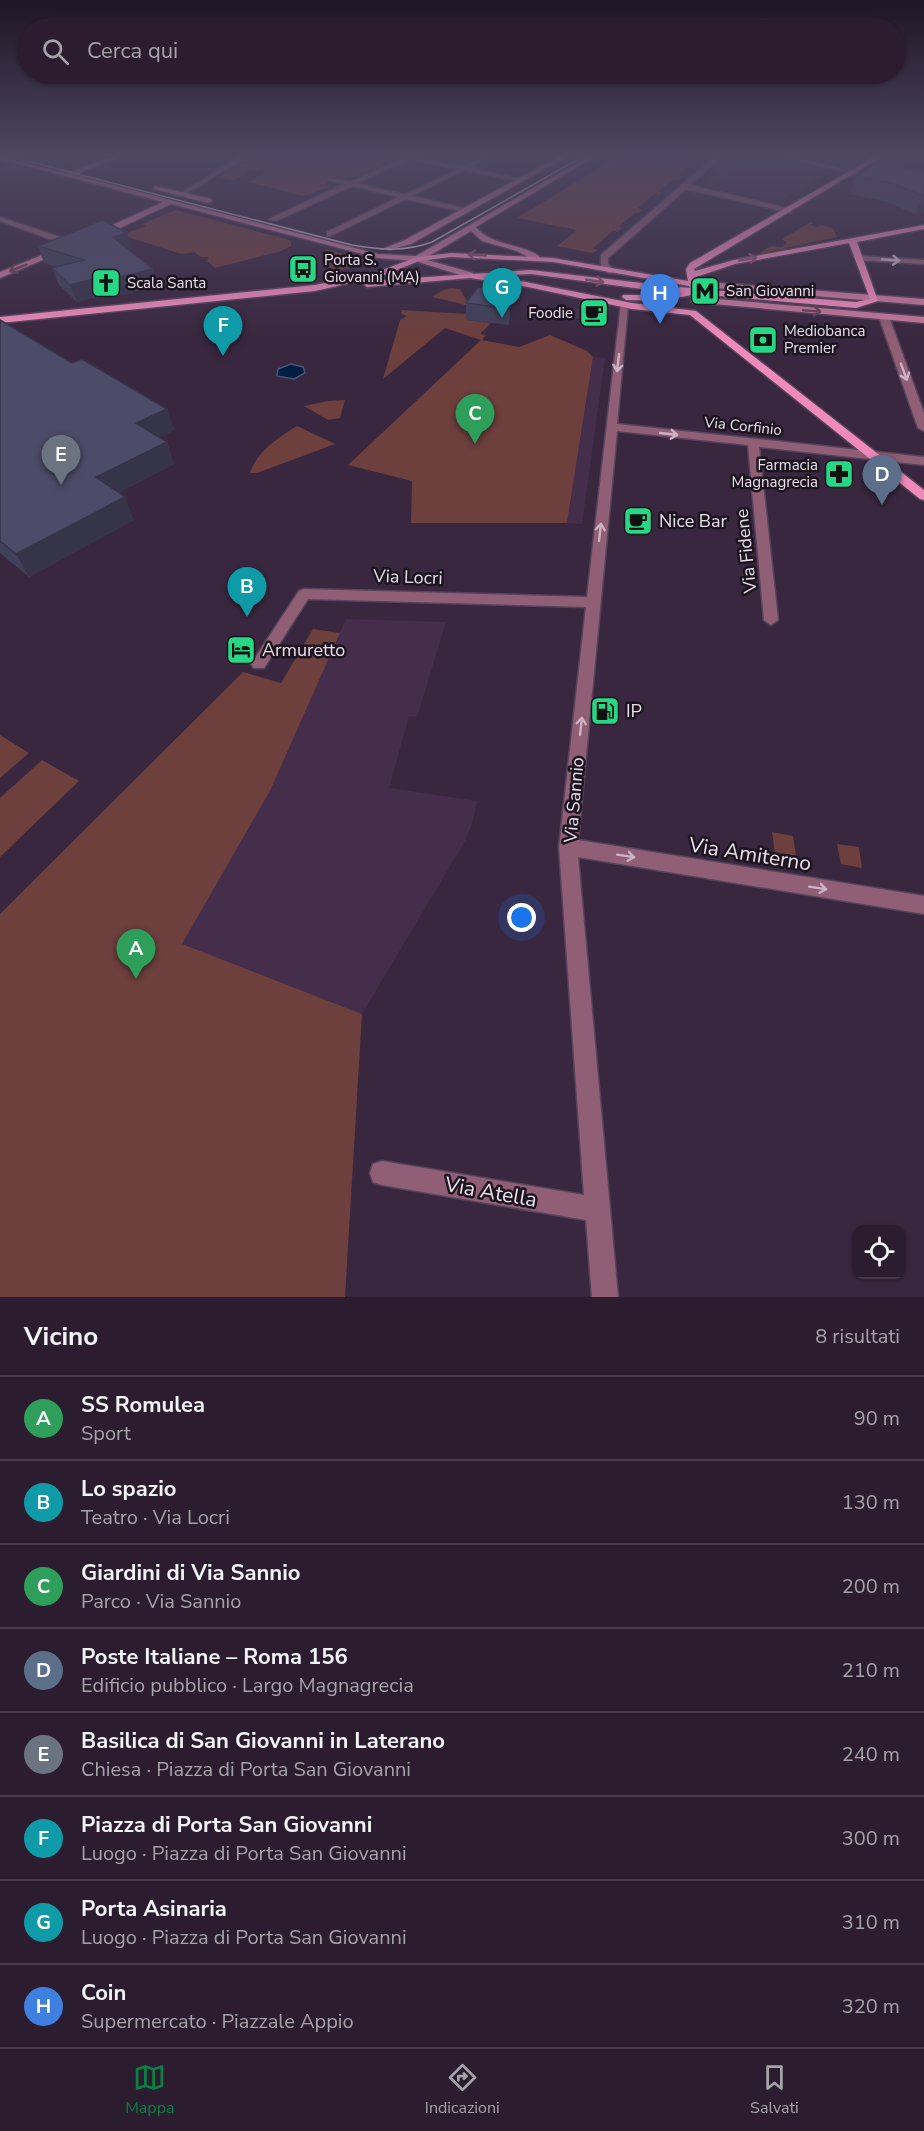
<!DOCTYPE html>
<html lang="it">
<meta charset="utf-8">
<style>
body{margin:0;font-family:"Nunito Sans",sans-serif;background:#332637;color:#f1f3f6}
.controls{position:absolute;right:18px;bottom:18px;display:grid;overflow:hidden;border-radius:12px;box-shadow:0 2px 4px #0004}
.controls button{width:54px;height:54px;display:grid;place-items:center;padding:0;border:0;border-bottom:2px solid #473b4b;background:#2b1d2f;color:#f1f3f6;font:30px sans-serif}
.you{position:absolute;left:522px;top:918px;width:21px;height:21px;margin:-15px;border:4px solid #fff;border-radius:50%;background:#1a73e8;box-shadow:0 0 0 9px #1a73e833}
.badge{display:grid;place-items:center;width:39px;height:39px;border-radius:50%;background:#0b8043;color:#fff;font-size:20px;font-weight:700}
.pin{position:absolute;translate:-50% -50px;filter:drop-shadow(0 2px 3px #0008)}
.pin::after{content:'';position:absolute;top:32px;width:21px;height:18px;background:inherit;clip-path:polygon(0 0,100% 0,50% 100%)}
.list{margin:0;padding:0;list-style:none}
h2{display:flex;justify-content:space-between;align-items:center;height:78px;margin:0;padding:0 24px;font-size:26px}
h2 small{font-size:20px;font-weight:400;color:#a6a2aa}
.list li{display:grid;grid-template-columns:39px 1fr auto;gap:18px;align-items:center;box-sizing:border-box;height:84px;padding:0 24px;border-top:2px solid #473b4b}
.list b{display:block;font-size:22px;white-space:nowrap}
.list p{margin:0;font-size:20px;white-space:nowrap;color:#a6a2aa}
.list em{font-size:20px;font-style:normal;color:#a6a2aa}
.icon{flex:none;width:33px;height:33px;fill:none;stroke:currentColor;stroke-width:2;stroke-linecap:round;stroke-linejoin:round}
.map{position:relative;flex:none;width:924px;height:1297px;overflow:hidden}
.search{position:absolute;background:#2b1d2f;box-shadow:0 2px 4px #0004;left:18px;right:18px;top:18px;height:66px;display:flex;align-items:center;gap:15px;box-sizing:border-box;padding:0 21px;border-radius:33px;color:#a6a2aa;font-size:22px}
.sheet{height:750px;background:#2b1d2f}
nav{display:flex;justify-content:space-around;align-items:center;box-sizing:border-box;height:84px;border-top:2px solid #473b4b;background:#2b1d2f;font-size:16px;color:#a6a2aa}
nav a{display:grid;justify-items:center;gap:3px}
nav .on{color:#0b8043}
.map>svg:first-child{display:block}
.built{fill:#452e4c}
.green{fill:#6d3f3d}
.water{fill:#001d42;stroke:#465776;stroke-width:1.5}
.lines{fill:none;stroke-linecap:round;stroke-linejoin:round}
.street-casing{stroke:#55445b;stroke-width:3}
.secondary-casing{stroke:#55445b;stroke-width:3}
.primary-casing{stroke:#55445b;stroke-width:3}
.street{fill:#905e75;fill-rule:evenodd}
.secondary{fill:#c6779c;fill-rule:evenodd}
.primary{fill:#ef8abb;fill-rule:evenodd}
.tram{stroke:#c1b4c5;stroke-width:1.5}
.wall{fill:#414059}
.shaded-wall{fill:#353449}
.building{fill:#4c4b68;stroke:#353449;stroke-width:1.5}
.oneway{stroke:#864f6c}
.oneway2{stroke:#cbb2c4}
.oneway3{stroke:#684157}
.labels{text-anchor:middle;stroke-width:5;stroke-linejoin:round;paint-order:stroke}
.far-poi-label{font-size:15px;fill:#ebdfee;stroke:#1c141e;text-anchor:start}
.far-street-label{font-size:15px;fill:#ebdfee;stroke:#1c141e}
.poi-label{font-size:18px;fill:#ebdfee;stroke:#1c141e;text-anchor:start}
.street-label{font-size:18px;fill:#ebdfee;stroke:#1c141e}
.near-street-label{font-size:21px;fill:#ebdfee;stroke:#1c141e}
</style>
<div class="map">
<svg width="924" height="1297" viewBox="0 0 924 1297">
<rect width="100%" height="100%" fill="#39273f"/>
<path class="built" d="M738 157H768L832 171 777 203 703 186Z
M558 305 588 311 598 308 606 313 603 318 573 319 568 317Z
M593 357 605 358 582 524 567 523Z
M346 619 446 622 417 717 409 716 389 788 477 801 472 824 465 841 362 1014 181 944 270 791Z"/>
<path class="green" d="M252 157H400L354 177H336L325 183 331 187 303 196 249 182 264 173 262 170H249L244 174 246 175 234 180 216 178 231 170H239L244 167 237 166Z
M617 157H700L696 161 700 162 696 165 691 164 678 175 682 177 679 180 674 179 658 191 662 192 659 195 654 194 638 208 643 210 639 213H635L618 227 622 228 618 232 613 231 593 248 598 250 592 253 557 246 577 230 517 218Z
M176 210 286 239 291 241V246L281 251 215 268 207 261 209 257H201L194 252 182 254 121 235 146 226 142 224Z
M811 222 814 223 810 225 816 227 821 225 833 228 837 237 758 254 771 246 782 247 787 243 782 239Z
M325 249 372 261 332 273Z
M451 288 460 289 470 306 432 297 441 291Z
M402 310 467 314V320L491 323 480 334 486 335 482 340 519 347 550 335 587 351 593 357 567 523H411L412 481 348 465 481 340 445 328 383 379 400 320 407 316 401 313Z
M345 400 340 418 328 420 304 406 328 401Z
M297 426 335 444 257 473H250C257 451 278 438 297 426Z
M313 629 340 633 270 791 182 944 362 1014 345 1297H0V914L243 672 281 683Z
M0 735 29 753 0 778Z
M42 760 79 781 0 857V798Z
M772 832 793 836 796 856 775 853Z
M837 844 859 847 862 868 841 864Z"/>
<path class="water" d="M291 364 303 367 305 373 294 379 277 376 278 369Z"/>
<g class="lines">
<g class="street-casing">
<path id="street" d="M239 157 245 158 184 195 179 194Z
M406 157C423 157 450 167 462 166 472 165 479 157 489 157L470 167 524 180 521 182 464 170 412 196 468 209V213L406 199 330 236H327V232L399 197 352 186 276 221 269 219 344 184 328 180V178L350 182ZM411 159 457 169 404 195 358 183Z
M714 157H721L690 185 791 209V213L686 189 608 258V264L615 271 614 273H608L601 267V255Z
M782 157H793L882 178 879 180Z
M0 217 78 243 79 245 72 247 0 221Z
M859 256 924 260V264L856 260V256Z
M621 303 628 305 617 424 924 457V465L759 447 778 620 771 625 764 620 748 445 617 431 578 840 924 896V914L578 857 618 1297H592L586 1220 382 1185 373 1182 370 1173 373 1164 382 1161 584 1195 559 847 586 607 308 599 264 668H254L251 664 299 591 304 589 587 597Z
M884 314 889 317 924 413V431L918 428 879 317Z"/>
</g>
<g class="secondary-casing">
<path id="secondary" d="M0 157 67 173 111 157H120L75 175 378 254 416 256 587 157H594L476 227C491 246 520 243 539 256V260H533L517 251 482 241 471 231 424 259 473 273 474 275 470 278 415 261 378 258 171 204 101 237H95V233L163 202 0 159Z
M558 157H566L411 244 389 250 385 248 405 240Z
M155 186 211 199 212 201 208 203 153 189Z
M57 249 64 251 0 278V272Z
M694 281 924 299V305L691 286V282Z
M694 297 924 317V323L691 302V298Z"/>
</g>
<g class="primary-casing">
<path id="primary" d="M874 157H881L694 269 695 271 734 260 924 225V229L857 242 878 301 856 308 697 294 660 301 626 300 622 297 623 295H660L678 292 676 290 680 287 690 288 689 286 553 262 451 257 419 261 382 276 315 291 0 323V317L315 285 377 272 417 257 451 253 553 258 688 281 686 269 690 263ZM849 243 870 299 856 302 699 289 696 277 735 264Z
M531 270 642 283 646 286 642 289 531 274 495 276 632 303 696 311 924 490V500L920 499 690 315 632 309 528 287 470 278 367 287 363 284 367 281Z"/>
</g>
<use href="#street" class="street"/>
<use href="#secondary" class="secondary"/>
<use href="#primary" class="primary"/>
<path class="tram" d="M12 157 352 245C380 250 405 252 432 242L582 157"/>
</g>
<path class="wall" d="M924 172V213L915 214 887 202 850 194 856 176Z
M127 233 132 249 129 250 153 269 158 286 122 295 118 291 77 302 59 285 52 268 58 267 44 263 38 246Z
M466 303 510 309 509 325 466 320Z
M0 320 72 363 167 409 174 430 160 437 167 442 174 464 118 493 134 520 29 577 0 553Z"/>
<path class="shaded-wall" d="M923 196H924V213L915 214Z
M127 233 132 249 118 253 113 237Z
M153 269 158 286 122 295 116 278Z
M112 274 118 291 77 302 70 285Z
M167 409 174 430 144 445 136 423Z
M167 442 174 464 105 499 96 477Z
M125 497 134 520 29 577 16 554Z"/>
<path class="building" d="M878 163 924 172V196L894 184 856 176Z
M103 220 127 233 113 237 153 269 116 278 112 274 70 285 52 268 84 260 38 246Z
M478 287 505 290 510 309 466 303Z
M0 320 72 363 82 359 167 409 136 423 167 442 96 477 125 497 16 554 0 541Z"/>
<defs><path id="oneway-shaft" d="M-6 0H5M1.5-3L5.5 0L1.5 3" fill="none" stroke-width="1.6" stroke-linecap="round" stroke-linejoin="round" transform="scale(1.5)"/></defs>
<g class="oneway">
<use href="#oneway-shaft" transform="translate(477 255) rotate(-177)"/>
<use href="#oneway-shaft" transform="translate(748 259) rotate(-10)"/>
<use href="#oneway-shaft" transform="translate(595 281) rotate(8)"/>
</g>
<g class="oneway2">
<use href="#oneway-shaft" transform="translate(891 260) rotate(4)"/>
<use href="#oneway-shaft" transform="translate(618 363) rotate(97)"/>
<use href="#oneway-shaft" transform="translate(904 372) rotate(70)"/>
<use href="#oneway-shaft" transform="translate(669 434) rotate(6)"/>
<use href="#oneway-shaft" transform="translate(600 532) rotate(-84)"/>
<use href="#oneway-shaft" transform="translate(581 726) rotate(-84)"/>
<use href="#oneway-shaft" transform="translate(626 856) rotate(9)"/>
<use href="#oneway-shaft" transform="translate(818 888) rotate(9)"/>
</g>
<g class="oneway3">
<use href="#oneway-shaft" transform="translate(18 268) rotate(158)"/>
<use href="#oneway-shaft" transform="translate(812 311) rotate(5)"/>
</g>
<linearGradient id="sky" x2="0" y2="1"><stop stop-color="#1f1523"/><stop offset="0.46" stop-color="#4e4763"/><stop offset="1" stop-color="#4e4763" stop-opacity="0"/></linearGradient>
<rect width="924" height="339" fill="url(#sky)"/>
<defs>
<g id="bus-square" transform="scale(1.5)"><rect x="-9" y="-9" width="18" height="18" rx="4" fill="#26d885" stroke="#1c141e"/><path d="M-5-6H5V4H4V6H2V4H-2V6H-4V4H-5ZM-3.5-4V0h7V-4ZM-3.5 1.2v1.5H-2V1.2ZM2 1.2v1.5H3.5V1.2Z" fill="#111"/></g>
<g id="church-square" transform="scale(1.5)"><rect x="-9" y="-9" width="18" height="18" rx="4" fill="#26d885" stroke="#1c141e"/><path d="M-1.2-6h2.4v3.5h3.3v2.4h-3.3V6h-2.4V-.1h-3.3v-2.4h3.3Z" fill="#111"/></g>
<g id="metro-square" transform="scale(1.5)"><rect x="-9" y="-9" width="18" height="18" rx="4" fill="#26d885" stroke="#1c141e"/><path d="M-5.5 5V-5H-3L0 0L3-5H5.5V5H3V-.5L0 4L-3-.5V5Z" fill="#111"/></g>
<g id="cafe-square" transform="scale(1.5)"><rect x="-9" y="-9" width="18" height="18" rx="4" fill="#26d885" stroke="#1c141e"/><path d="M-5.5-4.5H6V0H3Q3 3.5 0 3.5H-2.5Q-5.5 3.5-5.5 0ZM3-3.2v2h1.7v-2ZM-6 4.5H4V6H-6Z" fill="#111"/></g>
<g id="bank-square" transform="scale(1.5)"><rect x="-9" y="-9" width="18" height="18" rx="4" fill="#26d885" stroke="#1c141e"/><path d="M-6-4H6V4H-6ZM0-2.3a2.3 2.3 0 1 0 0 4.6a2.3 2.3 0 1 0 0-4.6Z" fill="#111"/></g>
<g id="pharmacy-square" transform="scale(1.5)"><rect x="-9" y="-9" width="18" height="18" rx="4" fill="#26d885" stroke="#1c141e"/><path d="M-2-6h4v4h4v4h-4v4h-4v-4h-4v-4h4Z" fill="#111"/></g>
<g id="hotel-square" transform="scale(1.5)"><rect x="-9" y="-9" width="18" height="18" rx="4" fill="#26d885" stroke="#1c141e"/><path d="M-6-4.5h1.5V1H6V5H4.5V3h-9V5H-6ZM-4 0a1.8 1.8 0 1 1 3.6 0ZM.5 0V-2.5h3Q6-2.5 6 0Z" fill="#111"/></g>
<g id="fuel-square" transform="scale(1.5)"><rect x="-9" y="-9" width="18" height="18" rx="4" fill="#26d885" stroke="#1c141e"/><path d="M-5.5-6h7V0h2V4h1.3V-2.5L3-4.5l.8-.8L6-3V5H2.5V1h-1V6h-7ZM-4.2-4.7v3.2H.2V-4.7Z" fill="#111"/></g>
</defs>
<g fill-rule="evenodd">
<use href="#bus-square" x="303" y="269"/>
<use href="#church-square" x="106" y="283"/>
<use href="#metro-square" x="705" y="291"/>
<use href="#cafe-square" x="594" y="313"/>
<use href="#bank-square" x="763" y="340"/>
<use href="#pharmacy-square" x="839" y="474"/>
<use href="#cafe-square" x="638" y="521"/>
<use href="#hotel-square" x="241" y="650"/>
<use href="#fuel-square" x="605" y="711"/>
</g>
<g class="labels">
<g class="far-poi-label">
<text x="324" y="265">Porta S.<tspan x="324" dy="17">Giovanni (MA)</tspan></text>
<text x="127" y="288">Scala Santa</text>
<text x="726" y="296">San Giovanni</text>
<text x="573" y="318" text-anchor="end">Foodie</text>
<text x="784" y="336">Mediobanca<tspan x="784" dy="17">Premier</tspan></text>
<text x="818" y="470" text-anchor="end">Farmacia<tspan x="818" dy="17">Magnagrecia</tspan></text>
</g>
<g class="far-street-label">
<text transform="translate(743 426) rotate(6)" y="5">Via Corfinio</text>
</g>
<g class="poi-label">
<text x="659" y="527">Nice Bar</text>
<text x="262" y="656">Armuretto</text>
<text x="626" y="717">IP</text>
</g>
<g class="street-label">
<text transform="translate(746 551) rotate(-96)" y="6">Via Fidene</text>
<text transform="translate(408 577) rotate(2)" y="6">Via Locri</text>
<text transform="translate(574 800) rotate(-85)" y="6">Via Sannio</text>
</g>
<g class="near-street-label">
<text transform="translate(750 854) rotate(9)" y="7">Via Amiterno</text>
<text transform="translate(491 1192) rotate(10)" y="7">Via Atella</text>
</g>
</g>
</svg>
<div class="controls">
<button><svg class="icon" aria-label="locate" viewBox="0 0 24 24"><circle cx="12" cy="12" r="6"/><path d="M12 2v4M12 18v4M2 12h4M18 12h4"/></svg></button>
</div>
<div class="you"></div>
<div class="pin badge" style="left:136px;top:979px;background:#2e9e5b">A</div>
<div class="pin badge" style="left:247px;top:617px;background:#0f9aa8">B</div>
<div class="pin badge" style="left:475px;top:444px;background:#2e9e5b">C</div>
<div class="pin badge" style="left:882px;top:505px;background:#5c6f8a">D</div>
<div class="pin badge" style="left:61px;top:485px;background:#6b7280">E</div>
<div class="pin badge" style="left:223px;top:356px;background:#0f9aa8">F</div>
<div class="pin badge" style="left:502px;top:318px;background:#0f9aa8">G</div>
<div class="pin badge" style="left:660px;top:324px;background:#3f7fe0">H</div>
<div class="search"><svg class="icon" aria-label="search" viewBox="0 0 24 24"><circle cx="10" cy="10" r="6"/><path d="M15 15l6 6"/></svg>Cerca qui</div>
</div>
<section class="sheet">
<h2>Vicino<small>8 risultati</small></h2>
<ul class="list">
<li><span class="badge" style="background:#2e9e5b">A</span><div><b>SS Romulea</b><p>Sport</p></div><em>90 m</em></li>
<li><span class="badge" style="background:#0f9aa8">B</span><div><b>Lo spazio</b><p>Teatro · Via Locri</p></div><em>130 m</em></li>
<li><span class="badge" style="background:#2e9e5b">C</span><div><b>Giardini di Via Sannio</b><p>Parco · Via Sannio</p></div><em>200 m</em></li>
<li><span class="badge" style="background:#5c6f8a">D</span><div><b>Poste Italiane – Roma 156</b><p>Edificio pubblico · Largo Magnagrecia</p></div><em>210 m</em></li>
<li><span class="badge" style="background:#6b7280">E</span><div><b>Basilica di San Giovanni in Laterano</b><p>Chiesa · Piazza di Porta San Giovanni</p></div><em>240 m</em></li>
<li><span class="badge" style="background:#0f9aa8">F</span><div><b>Piazza di Porta San Giovanni</b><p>Luogo · Piazza di Porta San Giovanni</p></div><em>300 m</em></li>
<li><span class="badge" style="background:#0f9aa8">G</span><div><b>Porta Asinaria</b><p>Luogo · Piazza di Porta San Giovanni</p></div><em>310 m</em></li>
<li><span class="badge" style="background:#3f7fe0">H</span><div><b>Coin</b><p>Supermercato · Piazzale Appio</p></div><em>320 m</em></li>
</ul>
</section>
<nav>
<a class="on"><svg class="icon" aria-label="map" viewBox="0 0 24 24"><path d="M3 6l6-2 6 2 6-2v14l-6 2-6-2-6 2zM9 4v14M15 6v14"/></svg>Mappa</a>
<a><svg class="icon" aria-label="directions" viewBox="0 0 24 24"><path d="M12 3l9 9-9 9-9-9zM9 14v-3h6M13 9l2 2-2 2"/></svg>Indicazioni</a>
<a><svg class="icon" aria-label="saved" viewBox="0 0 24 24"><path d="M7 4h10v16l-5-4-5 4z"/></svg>Salvati</a>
</nav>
